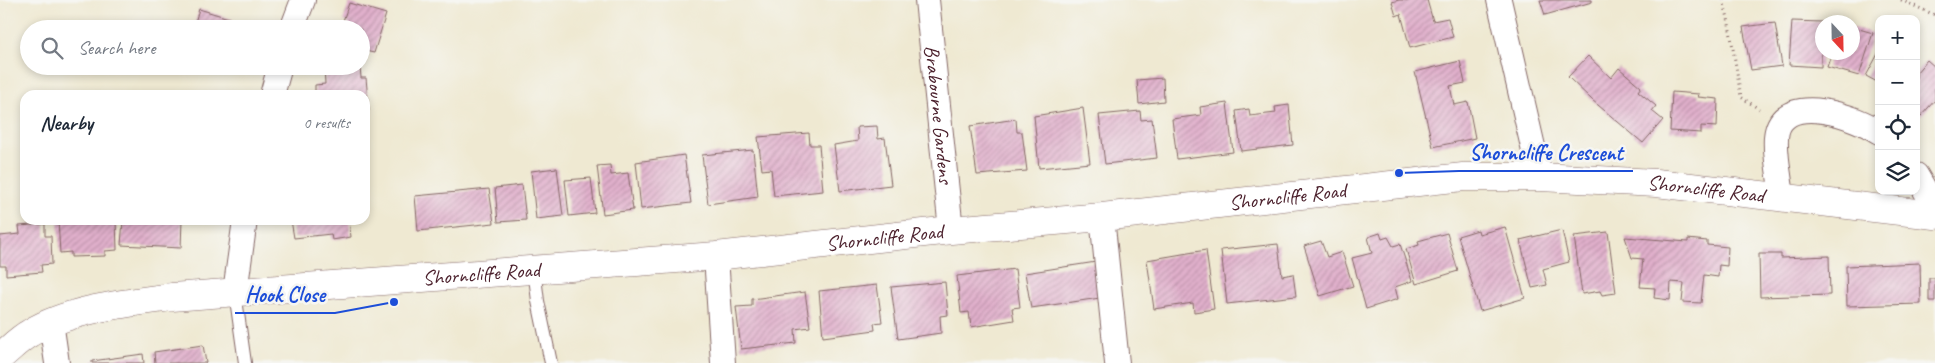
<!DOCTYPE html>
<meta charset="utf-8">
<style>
body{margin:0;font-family:Caveat,sans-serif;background:#f6f6f7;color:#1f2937}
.controls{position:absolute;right:15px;top:15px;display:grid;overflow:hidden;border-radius:10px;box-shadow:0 2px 8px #0003}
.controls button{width:45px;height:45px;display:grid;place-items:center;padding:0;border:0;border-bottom:1px solid #e0e1e3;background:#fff;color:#1f2937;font:25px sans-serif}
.compass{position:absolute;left:1815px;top:15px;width:45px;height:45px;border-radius:50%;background:#fff;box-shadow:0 2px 8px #0003;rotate:158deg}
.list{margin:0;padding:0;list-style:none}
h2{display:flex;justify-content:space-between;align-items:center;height:65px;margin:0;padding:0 20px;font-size:21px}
h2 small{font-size:16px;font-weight:400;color:#747a83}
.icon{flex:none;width:28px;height:28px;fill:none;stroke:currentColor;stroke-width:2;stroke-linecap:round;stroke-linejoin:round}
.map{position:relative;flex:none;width:1935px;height:363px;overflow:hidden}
.search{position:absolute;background:#fff;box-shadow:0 2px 8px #0003;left:20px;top:20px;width:350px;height:55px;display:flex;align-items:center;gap:12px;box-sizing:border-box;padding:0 18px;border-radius:28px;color:#747a83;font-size:19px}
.panel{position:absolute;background:#fff;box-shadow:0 2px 8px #0003;left:20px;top:90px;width:350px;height:135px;border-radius:15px}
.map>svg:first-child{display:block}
.building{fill:url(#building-hatch)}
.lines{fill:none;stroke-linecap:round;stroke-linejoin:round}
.service-casing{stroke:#846665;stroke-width:14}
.minor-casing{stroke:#846665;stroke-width:26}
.tertiary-casing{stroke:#846665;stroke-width:29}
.path{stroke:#846665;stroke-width:3;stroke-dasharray:1 4;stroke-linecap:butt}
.service{stroke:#fff;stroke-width:12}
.minor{stroke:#fff;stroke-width:24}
.tertiary{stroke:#fff;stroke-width:28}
.labels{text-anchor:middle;stroke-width:5;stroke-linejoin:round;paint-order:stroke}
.street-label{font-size:21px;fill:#4a1f2b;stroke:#f6f6f2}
.leader{fill:none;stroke:#1d4ed8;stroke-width:2}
.callout-dot{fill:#1d4ed8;stroke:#f6f6f2;stroke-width:2}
.callout-label{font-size:22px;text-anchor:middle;font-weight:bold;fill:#1d4ed8;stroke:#f6f6f2;stroke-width:5;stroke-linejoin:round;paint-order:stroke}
</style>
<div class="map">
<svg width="1935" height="363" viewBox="0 0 1935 363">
<defs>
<pattern id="building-hatch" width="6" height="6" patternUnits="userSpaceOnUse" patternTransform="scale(1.25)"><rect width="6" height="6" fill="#e1b0cc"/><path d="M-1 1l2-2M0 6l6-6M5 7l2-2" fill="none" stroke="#b88fa6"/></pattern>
</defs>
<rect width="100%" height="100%" fill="#f6f6f2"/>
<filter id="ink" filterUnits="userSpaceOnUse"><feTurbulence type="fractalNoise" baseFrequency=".02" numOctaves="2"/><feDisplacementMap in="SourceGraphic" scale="10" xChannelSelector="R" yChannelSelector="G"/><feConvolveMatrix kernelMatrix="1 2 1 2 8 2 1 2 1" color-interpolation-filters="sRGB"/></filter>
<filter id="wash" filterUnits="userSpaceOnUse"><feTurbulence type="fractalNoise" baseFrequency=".0096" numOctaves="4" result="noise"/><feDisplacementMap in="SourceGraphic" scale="20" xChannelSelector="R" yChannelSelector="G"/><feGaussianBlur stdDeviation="1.12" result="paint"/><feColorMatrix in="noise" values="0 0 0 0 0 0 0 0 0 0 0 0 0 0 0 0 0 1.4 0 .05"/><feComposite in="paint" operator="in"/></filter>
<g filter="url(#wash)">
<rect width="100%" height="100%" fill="#efe9d2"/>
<g id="blocks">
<path class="building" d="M1399 0H1427L1433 21 1448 18 1453 37 1410 48 1401 14 1396 16 1392 2Z
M1540 0H1592V2L1545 15Z
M349 3 386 14 374 53 361 50V29H347L349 23 343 21Z
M199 9 232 19 231 29H193Z
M1792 21 1822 22 1821 67 1789 65Z
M1775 23 1782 66 1751 70 1743 27Z
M1852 27 1873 33 1859 76 1827 67 1832 52H1852Z
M1879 52V83L1866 76Z
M1588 56 1611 78 1619 68 1641 87 1638 91 1656 106 1652 111 1663 120 1643 143 1592 100 1568 77Z
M1927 60 1935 67V100L1921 116 1916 111V73Z
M1460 61 1465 83 1450 86 1454 105 1468 102 1475 138 1433 147 1415 72Z
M200 66H217L215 71Z
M324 66H360L361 78H366L369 111H365V95H315V85L325 84Z
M1163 78 1164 101 1139 104 1137 80Z
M1672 92 1699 94 1698 97 1718 99 1717 127 1701 126V133L1670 131Z
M1227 103 1233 152 1177 159 1172 119 1201 115 1200 107Z
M1289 105 1293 145 1241 151 1236 111 1249 109 1250 116 1276 113 1275 107Z
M1083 108 1090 163 1039 168 1034 116Z
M1140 111 1141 120 1152 119 1157 158 1105 164 1099 115Z
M1016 119 1017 132H1022L1027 171 977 175 970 126Z
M877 126 878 139 885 138 891 185 840 191 834 145 858 141 857 127Z
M809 133 810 145H819L823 191 774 196 771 169 762 170 758 137Z
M753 150 758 197 708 204 702 155Z
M684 155 691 203 641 209 636 162Z
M610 165 611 175 628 173 633 210 603 214 597 166Z
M557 168 563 216 536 219 531 171Z
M591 178 595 213 569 216 565 180Z
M522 185 526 220 498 222 495 188Z
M489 189 494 223 418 231 415 196Z
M58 220H116L117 250 105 251V256L71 257V252L60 253Z
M123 220H182L181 248 121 245Z
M291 220H349L351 237 332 240 331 234 294 238Z
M45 224V236H51L52 264 41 265 42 272 6 275V266H0V236L20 234 19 226Z
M1505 227 1525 298 1480 311 1458 236 1478 230 1479 234Z
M1562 230 1569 262 1543 269 1547 285 1532 288 1520 240Z
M1608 232 1616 293 1602 295 1600 291 1582 294 1574 236Z
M1380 233 1382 239 1388 237 1393 246 1400 244 1412 281 1395 287 1398 299 1366 309 1352 258 1372 253 1368 237Z
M1447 233 1458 271 1416 284 1406 249 1419 245 1418 241Z
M1625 237 1688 242V239L1707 241V245L1728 247 1727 266 1719 265 1718 277 1704 275 1701 303 1682 302 1684 283 1671 282 1670 300 1654 298 1655 288 1640 287 1643 259 1632 258Z
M1321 241 1327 257 1342 252 1353 286 1320 296 1304 246Z
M1278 244 1282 276 1293 274 1296 296 1227 304 1221 250Z
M1206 250 1214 309 1194 312 1193 303 1154 309 1147 260Z
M1759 254H1781V258L1829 256 1830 295 1760 297Z
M1096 262 1100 298 1031 308 1025 273Z
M1920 263 1921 304 1847 306 1846 266Z
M1015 269 1020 307 1012 308 1014 320 971 327 969 312 961 313 957 276Z
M1929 278H1935V301H1929Z
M945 282 948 315 940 316 941 333 898 339 891 287Z
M877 285 882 322 874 323 875 330 823 337 819 291Z
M805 292 810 327 795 329 796 343 741 349 736 307 752 306V299Z
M203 345 206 363H155L154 352Z
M143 354 144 363H92V361Z"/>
</g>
</g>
<g filter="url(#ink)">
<use href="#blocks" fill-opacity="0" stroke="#846665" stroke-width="1"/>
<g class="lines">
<g class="service-casing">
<path id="service" d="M534 269 538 301 551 363
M235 292 245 363"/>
</g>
<g class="minor-casing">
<g id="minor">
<path id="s1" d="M927 0 951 230"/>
<path d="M1499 0 1540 177"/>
<path d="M292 29 303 0"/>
<path d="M272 95 280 66"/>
<path d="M1916 175 1935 207"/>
<path d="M1782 196C1780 179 1773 146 1777 131 1787 92 1858 117 1879 132"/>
<path d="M1102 217 1117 363"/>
<path d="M716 256 723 363"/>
<path d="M235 292 245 220"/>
<path d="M51 322 57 363"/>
</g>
</g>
<g class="tertiary-casing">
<g id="tertiary">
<path id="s2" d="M0 357C10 349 19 339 30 333 69 309 127 303 172 297L716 256 951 230 1102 217 1463 177H1540L1656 183 1935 215"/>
</g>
</g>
<path class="path" d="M1723 0 1728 18 1741 97 1759 109
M1901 0 1935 15"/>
<use href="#service" class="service"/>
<use href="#minor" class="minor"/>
<use href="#tertiary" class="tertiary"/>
</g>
</g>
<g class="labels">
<g class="street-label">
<text dy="7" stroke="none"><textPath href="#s1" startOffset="115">Brabourne Gardens</textPath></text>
<text dy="7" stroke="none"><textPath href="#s2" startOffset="1726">Shorncliffe Road</textPath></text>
<text dy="7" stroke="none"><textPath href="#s2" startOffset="1306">Shorncliffe Road</textPath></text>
<text dy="7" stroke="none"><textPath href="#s2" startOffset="901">Shorncliffe Road</textPath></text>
<text dy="7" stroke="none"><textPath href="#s2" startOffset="496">Shorncliffe Road</textPath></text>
</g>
</g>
<path class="leader" d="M1399 173L1459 171H1633M394 302L335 313H235"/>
<g class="callout-dot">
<circle cx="1399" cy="173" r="5"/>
<circle cx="394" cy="302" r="5"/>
</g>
<g class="callout-label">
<text x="1546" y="160">Shorncliffe Crescent</text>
<text x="285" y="302">Hook Close</text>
</g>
</svg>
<div class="controls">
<button>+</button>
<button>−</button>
<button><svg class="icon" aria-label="locate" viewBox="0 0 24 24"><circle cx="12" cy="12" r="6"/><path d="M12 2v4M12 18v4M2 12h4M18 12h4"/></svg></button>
<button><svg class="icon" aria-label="layers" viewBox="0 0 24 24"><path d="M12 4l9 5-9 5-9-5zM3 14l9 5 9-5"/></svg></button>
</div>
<svg class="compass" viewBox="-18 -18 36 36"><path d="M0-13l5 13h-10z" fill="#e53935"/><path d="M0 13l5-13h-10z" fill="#747a83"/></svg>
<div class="search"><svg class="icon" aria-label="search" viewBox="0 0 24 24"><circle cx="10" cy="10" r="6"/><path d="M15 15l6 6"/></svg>Search here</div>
<section class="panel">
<h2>Nearby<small>0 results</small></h2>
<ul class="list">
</ul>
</section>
</div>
